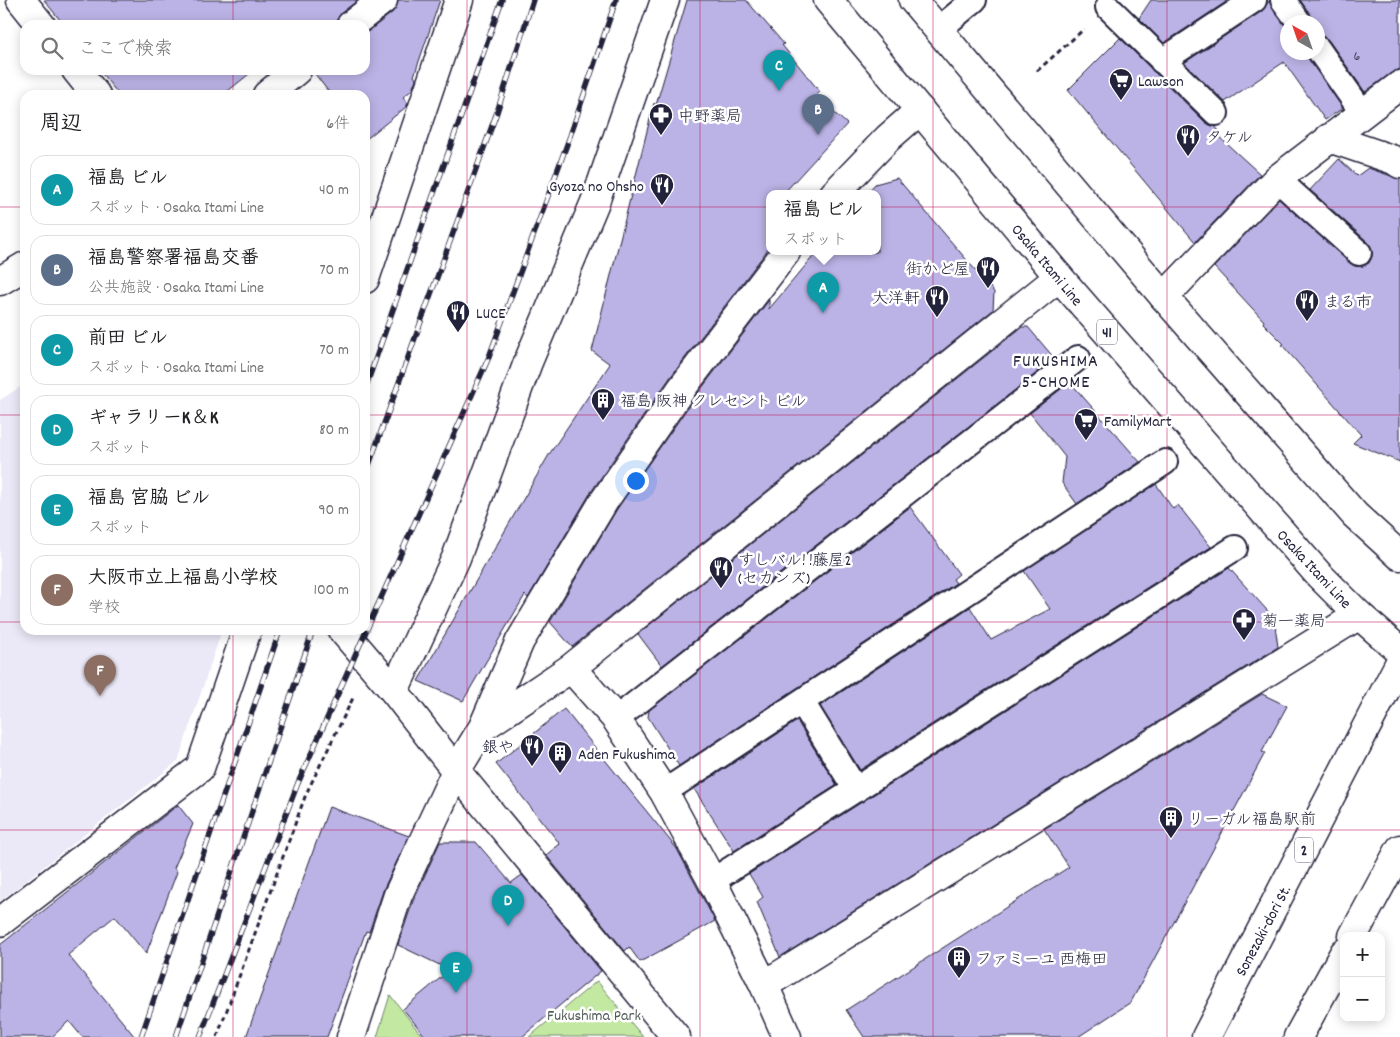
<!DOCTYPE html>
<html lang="ja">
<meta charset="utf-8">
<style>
body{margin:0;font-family:Dekko,"Klee One",sans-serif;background:#f2f2f2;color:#202124}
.controls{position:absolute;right:15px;bottom:15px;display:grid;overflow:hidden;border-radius:10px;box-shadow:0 2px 12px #0003}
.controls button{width:45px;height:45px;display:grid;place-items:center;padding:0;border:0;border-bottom:1px solid #e0e0e0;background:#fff;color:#202124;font:25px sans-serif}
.compass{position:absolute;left:1280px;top:15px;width:45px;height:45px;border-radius:50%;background:#fff;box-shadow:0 2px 12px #0003;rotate:320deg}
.you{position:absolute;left:635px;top:480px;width:18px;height:18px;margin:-12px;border:4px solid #fff;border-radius:50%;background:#1a73e8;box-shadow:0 0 0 8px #1a73e833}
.badge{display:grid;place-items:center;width:32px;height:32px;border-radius:50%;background:#22223b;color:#fff;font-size:16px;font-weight:700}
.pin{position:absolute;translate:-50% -41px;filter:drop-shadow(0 1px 2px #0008)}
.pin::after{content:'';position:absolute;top:26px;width:18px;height:15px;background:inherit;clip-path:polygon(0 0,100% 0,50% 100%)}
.popup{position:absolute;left:766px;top:190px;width:115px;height:65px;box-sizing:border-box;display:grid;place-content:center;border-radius:10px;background:#fff;filter:drop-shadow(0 1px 4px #0005);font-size:16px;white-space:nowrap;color:#757577}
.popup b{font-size:19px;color:#202124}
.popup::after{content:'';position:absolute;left:50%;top:100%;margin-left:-10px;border:10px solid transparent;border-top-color:#fff}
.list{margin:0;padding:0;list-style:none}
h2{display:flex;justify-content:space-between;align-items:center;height:65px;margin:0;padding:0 20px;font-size:21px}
h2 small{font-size:16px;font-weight:400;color:#757577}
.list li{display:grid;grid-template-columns:32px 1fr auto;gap:15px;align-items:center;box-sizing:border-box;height:70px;margin:0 10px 10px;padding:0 10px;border:1px solid #e0e0e0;border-radius:15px}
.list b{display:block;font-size:19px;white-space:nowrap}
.list p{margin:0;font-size:16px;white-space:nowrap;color:#757577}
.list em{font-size:16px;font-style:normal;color:#757577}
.icon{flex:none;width:28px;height:28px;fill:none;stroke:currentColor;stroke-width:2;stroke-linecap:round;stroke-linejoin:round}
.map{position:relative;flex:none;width:1400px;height:1037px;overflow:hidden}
.search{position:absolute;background:#fff;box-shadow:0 2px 12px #0003;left:20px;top:20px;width:350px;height:55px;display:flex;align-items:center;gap:12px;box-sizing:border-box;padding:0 18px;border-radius:15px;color:#757577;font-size:19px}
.panel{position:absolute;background:#fff;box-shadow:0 2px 12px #0003;left:20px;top:90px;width:350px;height:545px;border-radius:15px}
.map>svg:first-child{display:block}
.built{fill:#ebe8f7}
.green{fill:#c3e8a2;stroke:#72856e}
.building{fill:#bbb3e5;stroke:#22223b}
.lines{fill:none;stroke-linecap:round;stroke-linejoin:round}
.lane-casing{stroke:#22223b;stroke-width:28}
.street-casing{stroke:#22223b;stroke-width:31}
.secondary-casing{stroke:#22223b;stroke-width:31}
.primary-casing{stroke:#22223b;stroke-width:31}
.highway-casing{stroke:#22223b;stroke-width:31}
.path{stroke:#22223b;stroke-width:3;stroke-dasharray:5 4;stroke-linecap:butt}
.lane{stroke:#fff;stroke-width:24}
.street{stroke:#fff;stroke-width:28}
.secondary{stroke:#fff;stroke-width:28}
.primary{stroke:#fff;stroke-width:28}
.highway{stroke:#fff;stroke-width:28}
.rail-casing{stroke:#22223b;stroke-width:5.5}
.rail{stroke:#fff;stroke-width:4;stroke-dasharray:11;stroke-linecap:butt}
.grid{fill:none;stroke:#c2185b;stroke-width:1;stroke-opacity:0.55}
.labels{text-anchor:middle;stroke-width:5;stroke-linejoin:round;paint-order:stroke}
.number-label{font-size:14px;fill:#484666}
.shield{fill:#fff;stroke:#646476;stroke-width:1}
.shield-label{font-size:15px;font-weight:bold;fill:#22223b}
.poi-label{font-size:16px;fill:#22223b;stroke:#fff;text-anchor:start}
.street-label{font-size:16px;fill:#22223b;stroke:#fff}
.park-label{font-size:16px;fill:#525d5a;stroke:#fff}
.neighbourhood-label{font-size:18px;letter-spacing:1px;fill:#22223b;stroke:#fff}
</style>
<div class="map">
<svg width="1400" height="1037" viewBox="0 0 1400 1037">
<rect width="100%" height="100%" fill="#fff"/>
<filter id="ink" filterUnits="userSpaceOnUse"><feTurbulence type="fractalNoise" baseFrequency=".02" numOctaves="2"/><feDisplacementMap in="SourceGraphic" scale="10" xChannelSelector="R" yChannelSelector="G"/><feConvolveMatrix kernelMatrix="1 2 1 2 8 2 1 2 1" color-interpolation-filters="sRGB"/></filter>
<g filter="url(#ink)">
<path class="built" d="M25 384V630H222L178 761 0 901V400Z"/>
<path class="green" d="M597 981 643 1037H529Z
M390 995 423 1037H377Z"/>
<path class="building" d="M44 0H358L341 13 336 25H64Z
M398 0H440L414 76 416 79 412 90 403 97 408 103 406 107 365 140V95H331L312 70H365V34L393 12Z
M687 0H746L784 44 782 45 820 92 815 96 847 124 783 194H769V248L669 379 591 492 528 598 525 595 463 701 418 681 550 453 610 364 592 351 654 103 656 105Z
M1151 0H1225L1226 2 1164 43 1139 18Z
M1300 0H1400V69L1391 73 1365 92 1329 41 1318 35V22H1312L1310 14Z
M1269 1 1288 30V52H1305L1343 108 1325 120 1284 62 1225 102 1184 63 1262 11Z
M1120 38 1206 123 1215 126 1219 131 1216 134 1260 174 1195 242 1068 90Z
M99 70H254L223 95H119Z
M1339 159 1357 176 1368 168 1400 179V462L1353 443 1361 435 1282 345 1284 344 1263 323 1264 321 1214 267 1279 199 1350 263 1357 266 1369 263 1372 255 1369 243 1310 190Z
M897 178 994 292 993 310 572 647 550 622 617 509 695 397 769 300V309L817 252H877V194H866L875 184Z
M1022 327H1028L1055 359 662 666 638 634Z
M1070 382 1140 462 1077 504 1062 483 1065 457 1030 413Z
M1156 484 1173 509 1178 505 1211 547 860 770 820 706 970 607 991 640 1050 609 1024 571Z
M910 507 959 574 953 579 956 583 679 766 648 717 649 710Z
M1229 568 1274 618 1278 647 780 957 757 902 763 897 749 874Z
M1262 694 1287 706 1262 752 1265 753 1131 1002 1078 1037H864L846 1010 1069 867 1044 829Z
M564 709 677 849 715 921 640 962 629 947 625 951 546 855 560 844 496 764Z
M797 721 837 785 734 851 694 789Z
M178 805 193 824 174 868 177 872 146 954 115 916 68 955 135 1037H82L69 1021 52 1037H0V945Z
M329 807 409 836 384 888 369 932 366 931 327 1037H246Z
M440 842H476L511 883 522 875 601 971 522 1037H426L403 1009 450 970 398 945 413 901Z"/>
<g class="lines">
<g class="lane-casing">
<path id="lane" d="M1283 0 1299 22
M1108 7 1216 113
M938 30 974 0
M1318 49 1362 112
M1162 61 1254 0
M1277 179 1359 253
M802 702 856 790
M616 719 1078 358
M664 792 1165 462
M712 881 1235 548"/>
</g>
<g class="street-casing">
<path id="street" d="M21 0 41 25
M351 25 383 0
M76 70 96 95
M267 95 297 70
M1329 138 1394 160 1400 164
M834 194 888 138 920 110
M365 279 459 0
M0 281 25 266
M1164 297 1277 179 1400 85
M342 630 394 691 456 558 528 362 595 202 665 0
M571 668 616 719 664 792 712 881 764 985 787 1037
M483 727 571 668 1059 277
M0 922 200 768 247 630
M764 985 1359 615
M351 1037 398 895 456 771 483 727 520 641 604 501 682 388 786 252"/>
</g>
<g class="secondary-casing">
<path id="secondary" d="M394 691 456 771 676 1037"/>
</g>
<g class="primary-casing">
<path id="primary" d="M828 0 1059 277 1319 575 1359 615 1400 651
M913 0 1164 297 1355 515 1400 556"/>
</g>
<g class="highway-casing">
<path id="highway" d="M1353 936 1400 849
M1206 1037 1400 662
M1298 1037 1344 953"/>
</g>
<path class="path" d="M1037 71 1084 29
M217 1037 306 794 353 698"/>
<use href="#lane" class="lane"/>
<use href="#street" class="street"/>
<use href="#secondary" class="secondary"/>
<use href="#primary" class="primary"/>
<use href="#highway" class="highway"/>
<g class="rail-casing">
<path id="rail" d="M365 389 502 0
M365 476 497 112 533 0
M141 1037 280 630
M176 1037 313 630
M200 1037 298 783 489 357 570 136 616 0"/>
</g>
<use href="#rail" class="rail"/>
</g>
</g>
<path class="grid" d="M233 0V25M467 0V1037M700 0V1037M933 0V1037M1167 0V1037M233 70V95M0 207H25M365 207H1400M0 415H25M365 415H1400M0 622H25M365 622H1400M233 630V1037M0 830H1400"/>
<defs>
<g id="supermarket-pin" transform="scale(1.25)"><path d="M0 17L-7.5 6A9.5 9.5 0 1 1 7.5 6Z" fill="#22223b" stroke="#fff"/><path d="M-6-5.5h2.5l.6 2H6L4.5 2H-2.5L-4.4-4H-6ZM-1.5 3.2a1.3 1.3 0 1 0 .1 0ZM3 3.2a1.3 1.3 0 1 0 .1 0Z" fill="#fff"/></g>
<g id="pharmacy-pin" transform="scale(1.25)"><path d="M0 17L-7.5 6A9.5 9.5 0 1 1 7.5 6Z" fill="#22223b" stroke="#fff"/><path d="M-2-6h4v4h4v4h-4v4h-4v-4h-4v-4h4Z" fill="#fff"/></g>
<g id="restaurant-pin" transform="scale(1.25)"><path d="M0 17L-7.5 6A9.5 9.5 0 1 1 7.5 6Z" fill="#22223b" stroke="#fff"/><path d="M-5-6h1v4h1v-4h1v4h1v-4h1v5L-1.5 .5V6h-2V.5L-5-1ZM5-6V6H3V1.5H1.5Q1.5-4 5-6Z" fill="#fff"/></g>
<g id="building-pin" transform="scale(1.25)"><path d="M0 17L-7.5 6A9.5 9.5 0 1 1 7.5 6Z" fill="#22223b" stroke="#fff"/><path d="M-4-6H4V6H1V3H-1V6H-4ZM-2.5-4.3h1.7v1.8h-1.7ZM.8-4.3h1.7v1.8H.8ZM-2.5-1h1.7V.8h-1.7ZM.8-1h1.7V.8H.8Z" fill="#fff"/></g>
</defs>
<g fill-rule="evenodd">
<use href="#supermarket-pin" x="1121" y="80"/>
<use href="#pharmacy-pin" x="661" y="115"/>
<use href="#restaurant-pin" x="1188" y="136"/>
<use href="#restaurant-pin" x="662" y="185"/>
<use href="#restaurant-pin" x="988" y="268"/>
<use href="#restaurant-pin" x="937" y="297"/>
<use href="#restaurant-pin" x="1307" y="301"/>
<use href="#restaurant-pin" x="458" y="312"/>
<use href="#building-pin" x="603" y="400"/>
<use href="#supermarket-pin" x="1086" y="420"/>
<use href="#restaurant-pin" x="721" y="568"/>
<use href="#pharmacy-pin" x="1244" y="620"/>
<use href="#restaurant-pin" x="532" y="746"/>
<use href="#building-pin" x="560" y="753"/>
<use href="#building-pin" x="1171" y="818"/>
<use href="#building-pin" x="959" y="958"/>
</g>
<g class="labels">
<g class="number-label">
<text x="1357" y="60">6</text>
</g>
<g class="shield">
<rect x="1097" y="319.5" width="20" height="25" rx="4"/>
<rect x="1295" y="837.5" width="18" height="25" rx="4"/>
</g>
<g class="shield-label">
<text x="1107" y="337">41</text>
<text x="1304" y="855">2</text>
</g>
<g class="poi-label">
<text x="1138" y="86">Lawson</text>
<text x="678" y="121">中野薬局</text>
<text x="1206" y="142">タケル</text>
<text x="644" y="191" text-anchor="end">Gyoza no Ohsho</text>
<text x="970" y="274" text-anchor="end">街かど屋</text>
<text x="920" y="303" text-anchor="end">大洋軒</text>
<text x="1324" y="307">まる市</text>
<text x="476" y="318">LUCE</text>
<text x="620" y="406">福島 阪神 クレセント ビル</text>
<text x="1104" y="426">FamilyMart</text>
<text x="738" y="565">すしバル! !藤屋2<tspan x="738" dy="18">(セカンズ)</tspan></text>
<text x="1262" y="626">菊一薬局</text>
<text x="514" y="752" text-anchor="end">銀や</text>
<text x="578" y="759">Aden Fukushima</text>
<text x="1188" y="824">リーガル福島駅前</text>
<text x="976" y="964">ファミーユ 西梅田</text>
</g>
<g class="street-label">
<text transform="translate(1048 264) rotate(50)" y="6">Osaka Itami Line</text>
<text transform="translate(1315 568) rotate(47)" y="6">Osaka Itami Line</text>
<text transform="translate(1262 930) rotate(-62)" y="6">Sonezaki-dori St.</text>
</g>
<g class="park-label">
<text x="594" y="1020">Fukushima Park</text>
</g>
<g class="neighbourhood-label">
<text x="1056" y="366">FUKUSHIMA<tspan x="1056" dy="21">5-CHOME</tspan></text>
</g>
</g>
</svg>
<div class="controls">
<button>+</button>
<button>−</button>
</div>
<svg class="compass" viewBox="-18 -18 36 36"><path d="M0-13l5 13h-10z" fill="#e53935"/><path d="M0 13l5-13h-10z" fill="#757577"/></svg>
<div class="you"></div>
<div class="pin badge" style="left:823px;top:313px;background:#0f9aa8">A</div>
<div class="popup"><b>福島 ビル</b>スポット</div>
<div class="pin badge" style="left:818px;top:135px;background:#5c6f8a">B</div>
<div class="pin badge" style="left:779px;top:91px;background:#0f9aa8">C</div>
<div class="pin badge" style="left:508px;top:926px;background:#0f9aa8">D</div>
<div class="pin badge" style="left:456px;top:993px;background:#0f9aa8">E</div>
<div class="pin badge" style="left:100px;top:696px;background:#8d6e63">F</div>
<div class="search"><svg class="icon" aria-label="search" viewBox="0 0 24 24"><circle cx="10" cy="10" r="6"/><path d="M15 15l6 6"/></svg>ここで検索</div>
<section class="panel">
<h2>周辺<small>6件</small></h2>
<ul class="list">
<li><span class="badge" style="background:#0f9aa8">A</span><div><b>福島 ビル</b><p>スポット · Osaka Itami Line</p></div><em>40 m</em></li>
<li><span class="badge" style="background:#5c6f8a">B</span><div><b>福島警察署福島交番</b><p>公共施設 · Osaka Itami Line</p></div><em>70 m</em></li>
<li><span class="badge" style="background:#0f9aa8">C</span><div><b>前田 ビル</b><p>スポット · Osaka Itami Line</p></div><em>70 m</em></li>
<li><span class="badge" style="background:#0f9aa8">D</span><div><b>ギャラリーK＆K</b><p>スポット</p></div><em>80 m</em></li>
<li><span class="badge" style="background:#0f9aa8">E</span><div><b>福島 宮脇 ビル</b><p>スポット</p></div><em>90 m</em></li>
<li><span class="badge" style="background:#8d6e63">F</span><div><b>大阪市立上福島小学校</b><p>学校</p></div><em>100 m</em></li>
</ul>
</section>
</div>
